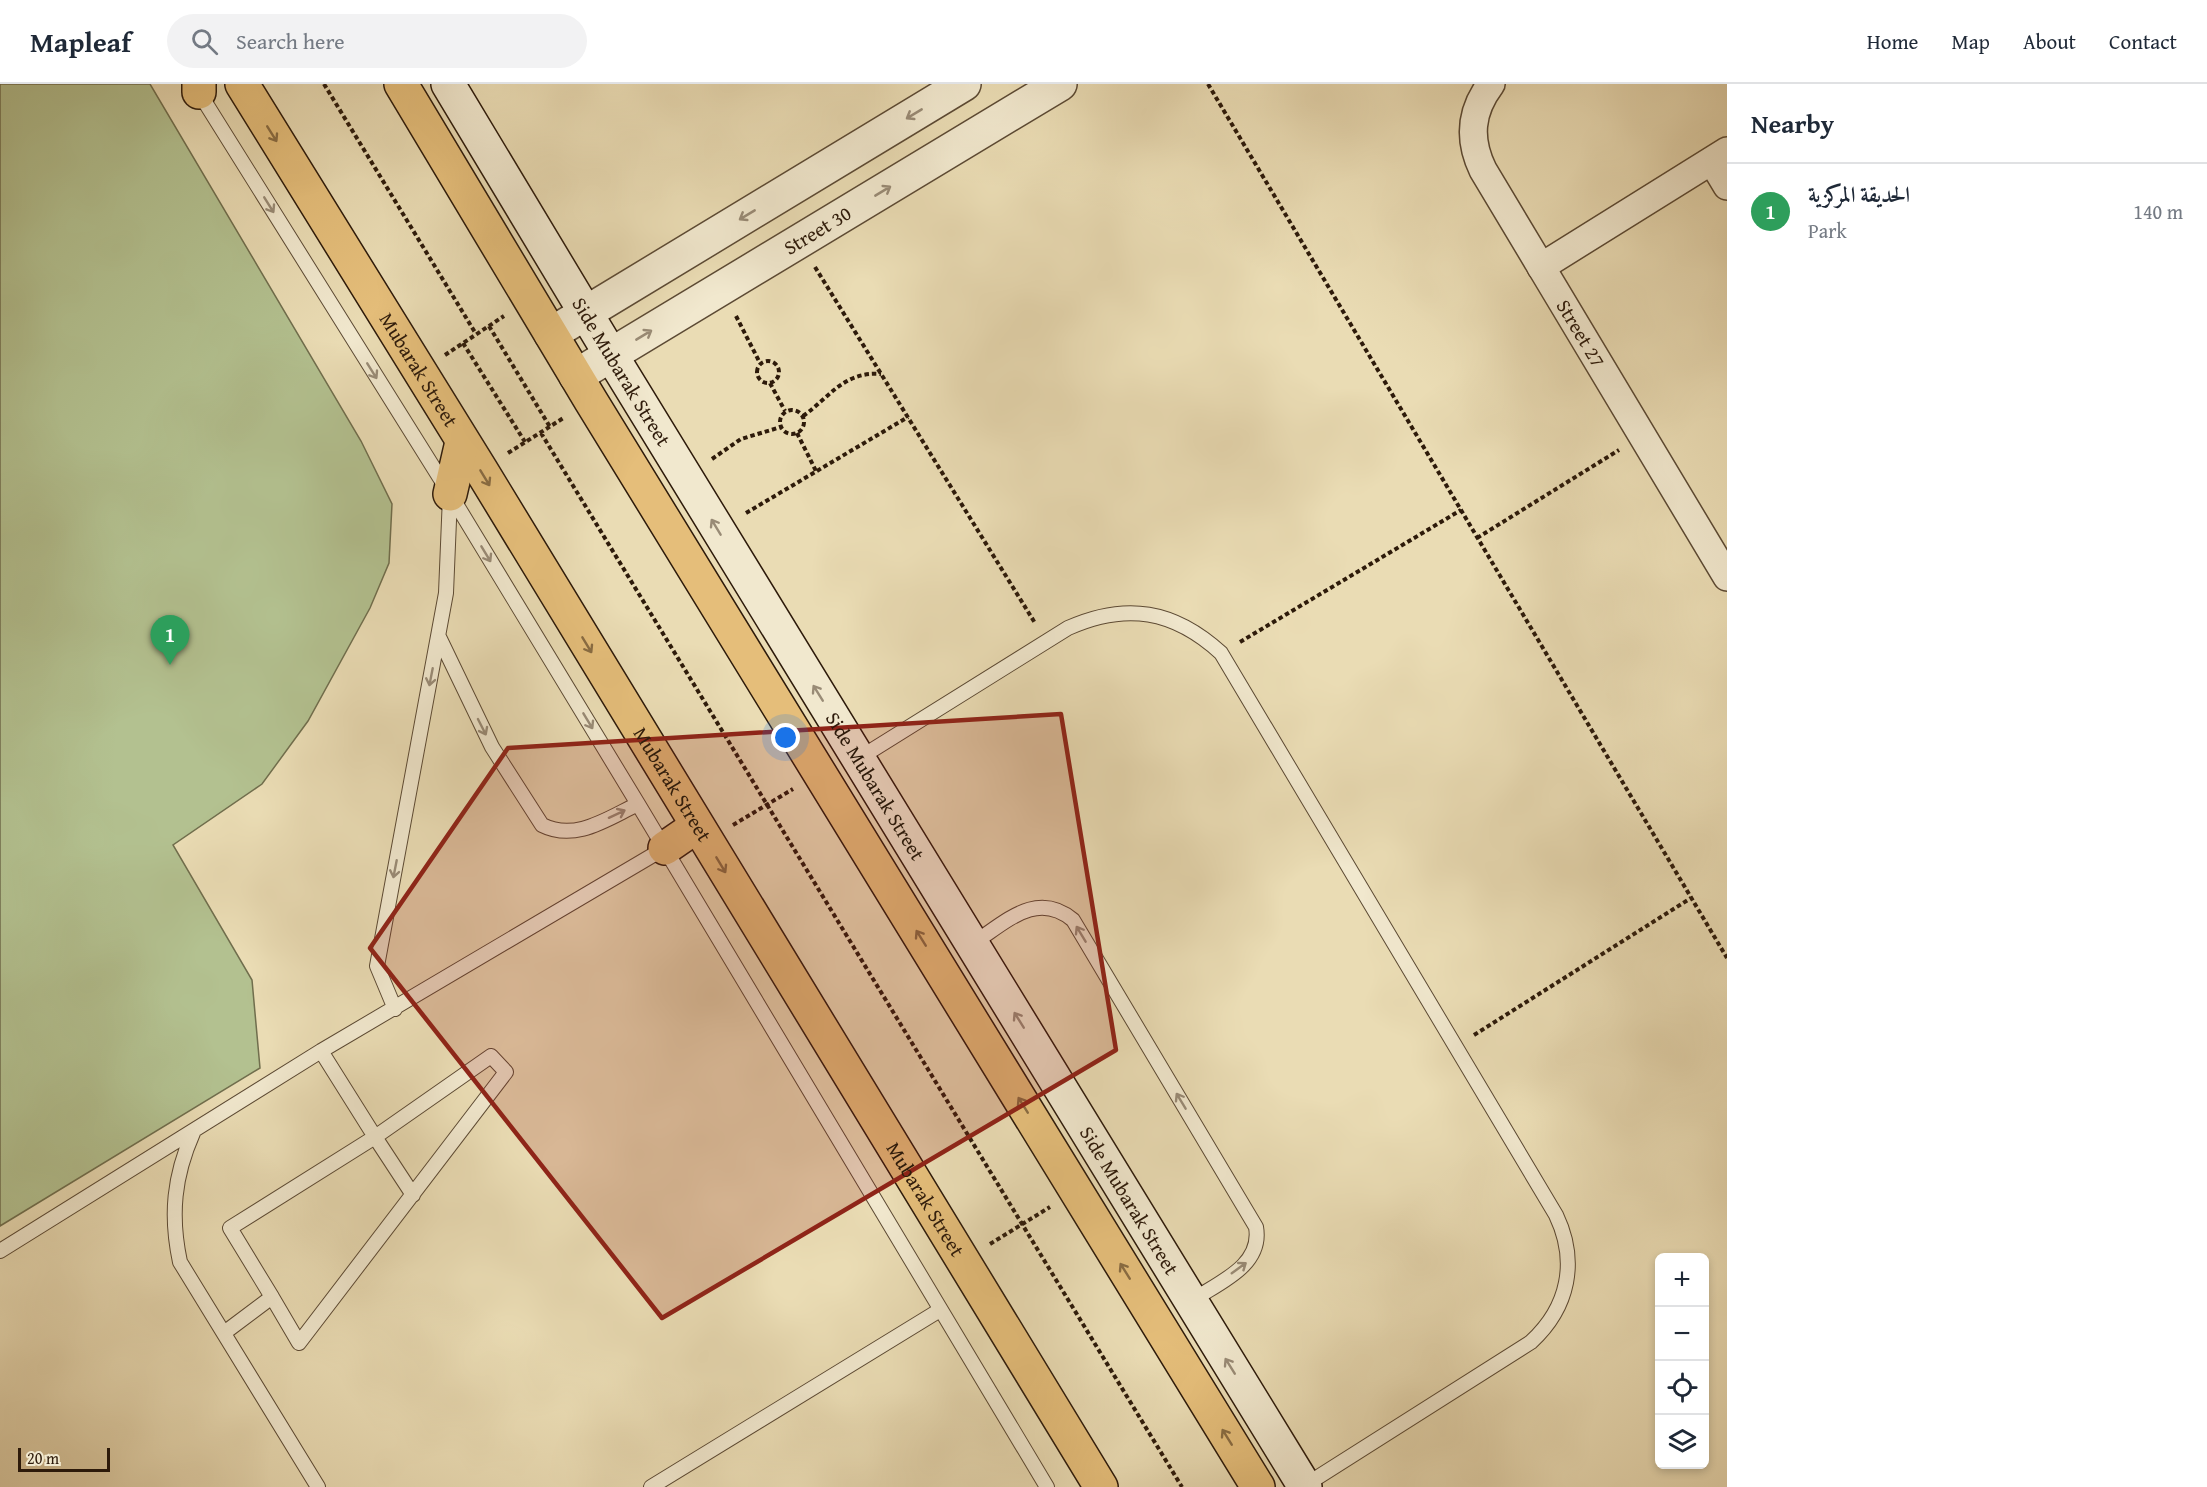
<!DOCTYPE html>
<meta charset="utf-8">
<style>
body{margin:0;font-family:"Gentium Book Plus",Amiri,serif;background:#f2f2f3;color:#1f2937}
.controls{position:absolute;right:18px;bottom:18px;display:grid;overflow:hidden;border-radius:9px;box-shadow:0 3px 9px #0003}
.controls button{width:54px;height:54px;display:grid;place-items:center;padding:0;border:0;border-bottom:2px solid #e0e1e3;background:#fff;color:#1f2937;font:30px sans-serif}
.scale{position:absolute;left:18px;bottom:15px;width:92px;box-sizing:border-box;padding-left:6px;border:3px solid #2d1a0a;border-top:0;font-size:16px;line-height:21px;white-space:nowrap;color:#2d1a0a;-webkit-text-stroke:4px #f1e8ce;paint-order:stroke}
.you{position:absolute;left:786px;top:654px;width:21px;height:21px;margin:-15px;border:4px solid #fff;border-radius:50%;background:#1a73e8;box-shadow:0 0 0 9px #1a73e833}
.badge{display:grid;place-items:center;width:39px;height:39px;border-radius:50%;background:#8f2418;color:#fff;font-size:20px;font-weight:700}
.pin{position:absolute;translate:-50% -50px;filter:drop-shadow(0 2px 3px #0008)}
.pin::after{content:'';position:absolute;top:32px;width:21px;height:18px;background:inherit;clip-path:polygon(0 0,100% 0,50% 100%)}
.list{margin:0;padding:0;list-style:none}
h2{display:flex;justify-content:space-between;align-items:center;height:78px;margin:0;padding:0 24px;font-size:26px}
h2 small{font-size:20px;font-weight:400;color:#747a83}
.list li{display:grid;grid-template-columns:39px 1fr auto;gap:18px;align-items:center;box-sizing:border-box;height:96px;padding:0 24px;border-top:2px solid #e0e1e3}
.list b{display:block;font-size:22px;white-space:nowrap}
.list p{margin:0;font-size:20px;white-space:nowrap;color:#747a83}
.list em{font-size:20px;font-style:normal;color:#747a83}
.icon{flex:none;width:33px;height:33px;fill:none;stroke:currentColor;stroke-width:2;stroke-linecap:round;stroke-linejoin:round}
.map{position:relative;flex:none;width:1727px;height:1403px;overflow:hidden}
header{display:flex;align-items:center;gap:36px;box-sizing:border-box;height:84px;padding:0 30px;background:#fff;border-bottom:2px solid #e0e1e3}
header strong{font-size:28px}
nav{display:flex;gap:33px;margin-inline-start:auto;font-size:21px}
.search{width:420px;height:54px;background:#f2f2f3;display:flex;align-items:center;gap:15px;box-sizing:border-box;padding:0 21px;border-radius:33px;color:#747a83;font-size:22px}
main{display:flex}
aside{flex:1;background:#fff}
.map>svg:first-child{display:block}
.green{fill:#b3c190;stroke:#706e4d;stroke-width:1.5}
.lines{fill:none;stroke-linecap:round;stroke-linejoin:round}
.service-casing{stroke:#5c4a34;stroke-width:16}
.minor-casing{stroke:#5c4a34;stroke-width:30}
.tertiary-casing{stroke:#5c4a34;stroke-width:36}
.secondary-casing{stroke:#2d1a0a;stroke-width:36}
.primary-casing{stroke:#2d1a0a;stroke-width:36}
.path{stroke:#2d1a0a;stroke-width:4;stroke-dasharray:4.5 3;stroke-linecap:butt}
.service{stroke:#f1e8ce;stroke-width:14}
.minor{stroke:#f1e8ce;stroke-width:27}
.tertiary{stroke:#f1e8ce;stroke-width:33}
.secondary{stroke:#f1e8ce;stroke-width:33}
.primary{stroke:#e5be7a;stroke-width:33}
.oneway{stroke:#998b76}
.oneway2{stroke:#896c42}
.marked{fill:#8f2418;fill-opacity:0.2;stroke:#8f2418;stroke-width:4.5;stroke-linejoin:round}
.labels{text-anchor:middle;stroke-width:5;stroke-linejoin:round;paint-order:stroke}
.street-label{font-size:20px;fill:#2d1a0a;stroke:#f1e8ce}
</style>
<header>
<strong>Mapleaf</strong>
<div class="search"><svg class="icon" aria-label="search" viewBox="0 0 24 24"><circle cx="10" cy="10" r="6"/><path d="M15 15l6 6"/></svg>Search here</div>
<nav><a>Home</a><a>Map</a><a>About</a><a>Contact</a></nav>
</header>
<main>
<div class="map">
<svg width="1727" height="1403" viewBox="0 0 1727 1403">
<rect width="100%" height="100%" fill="#eadcb4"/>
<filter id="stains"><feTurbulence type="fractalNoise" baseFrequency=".00333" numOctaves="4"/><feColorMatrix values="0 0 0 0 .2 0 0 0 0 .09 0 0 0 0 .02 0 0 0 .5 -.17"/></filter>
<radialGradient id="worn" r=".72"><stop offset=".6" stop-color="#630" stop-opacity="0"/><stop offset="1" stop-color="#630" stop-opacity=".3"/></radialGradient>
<path class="green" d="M0 0H150L361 357 392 420 389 479 370 524 308 637 262 700 173 761 252 896 260 984 0 1142Z"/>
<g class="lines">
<g class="service-casing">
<path id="service" d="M198 7 450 410 638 720 1047 1403
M439 553 492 663 542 741C576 758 608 734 638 720
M858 675 1068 544C1126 518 1174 526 1221 569L1556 1131C1578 1177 1569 1223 1531 1258L1304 1402
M972 860C1004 840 1036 805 1073 836L1256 1143C1263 1182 1218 1199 1191 1217
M395 925 377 882 446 509 450 412
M193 1049C174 1092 170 1131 180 1178L318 1403
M0 1167 321 967 665 764
M272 1213 299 1259 506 988 491 972 375 1053 321 967
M224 1249 272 1213 230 1144 375 1053 413 1111
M651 1403 940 1226"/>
</g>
<g class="minor-casing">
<g id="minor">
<path id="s1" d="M1491 0C1470 28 1468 55 1483 86L1727 493"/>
<path d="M1712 77 1727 102"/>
<path d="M1541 183 1727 67"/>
</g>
</g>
<g class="tertiary-casing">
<g id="tertiary">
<path d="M551 250 964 0"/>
<path id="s2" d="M576 292 1060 0"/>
</g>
</g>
<g class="secondary-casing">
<g id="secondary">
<path id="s3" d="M448 0 611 271 1305 1403"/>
</g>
</g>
<g class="primary-casing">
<g id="primary">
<path d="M199 0V8"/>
<path id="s4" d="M242 0 481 386 1101 1403"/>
<path d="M401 0 591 317 1258 1403"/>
<path d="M450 410 462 358"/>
<path d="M665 764 697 742"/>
</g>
</g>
<path class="path" d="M324 0 476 250
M1208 0 1727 874
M815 183 1035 539
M736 232 760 279
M489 242 550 343
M463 259 525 358
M445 271 504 232
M757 288a11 11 0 1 1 22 0a11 11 0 1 1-22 0Z
M770 299 785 327
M780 338a12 12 0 1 1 24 0a12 12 0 1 1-24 0Z
M803 332C830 313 844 287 881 290
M541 349 1182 1403
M797 349 816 387
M508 369 565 333
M712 375 741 355 781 343
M746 429 908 333
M1477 454 1619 366
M1240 558 1461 426
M733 741 793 705
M1474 951 1691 814
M990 1160 1050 1123"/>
<use href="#service" class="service"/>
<use href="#minor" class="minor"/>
<use href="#tertiary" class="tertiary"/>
<use href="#secondary" class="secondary"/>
<use href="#primary" class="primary"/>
</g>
<defs><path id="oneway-shaft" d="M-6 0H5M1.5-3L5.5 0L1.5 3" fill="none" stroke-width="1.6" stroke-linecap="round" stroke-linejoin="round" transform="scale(1.5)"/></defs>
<g class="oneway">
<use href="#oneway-shaft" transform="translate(914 30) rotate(149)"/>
<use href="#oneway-shaft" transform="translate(883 107) rotate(-31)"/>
<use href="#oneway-shaft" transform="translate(269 121) rotate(58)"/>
<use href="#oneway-shaft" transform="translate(747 131) rotate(149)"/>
<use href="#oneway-shaft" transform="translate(644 251) rotate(-31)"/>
<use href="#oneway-shaft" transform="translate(372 287) rotate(58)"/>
<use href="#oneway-shaft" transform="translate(716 443) rotate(-121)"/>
<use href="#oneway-shaft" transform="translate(486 470) rotate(59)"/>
<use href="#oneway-shaft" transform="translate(431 593) rotate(101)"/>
<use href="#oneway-shaft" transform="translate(818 609) rotate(-122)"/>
<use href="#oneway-shaft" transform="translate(588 637) rotate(59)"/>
<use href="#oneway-shaft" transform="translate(482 643) rotate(63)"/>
<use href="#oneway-shaft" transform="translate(617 730) rotate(-25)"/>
<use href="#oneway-shaft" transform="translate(395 785) rotate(101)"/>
<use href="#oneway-shaft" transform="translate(1081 850) rotate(-121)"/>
<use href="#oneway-shaft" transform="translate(1019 936) rotate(-122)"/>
<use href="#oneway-shaft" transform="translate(1181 1017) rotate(-121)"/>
<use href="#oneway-shaft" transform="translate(1239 1184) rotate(-36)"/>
<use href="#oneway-shaft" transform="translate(1230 1282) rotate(-122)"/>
</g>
<g class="oneway2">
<use href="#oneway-shaft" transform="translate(272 50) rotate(58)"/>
<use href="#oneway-shaft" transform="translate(485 394) rotate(59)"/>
<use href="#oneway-shaft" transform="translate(587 561) rotate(59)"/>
<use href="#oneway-shaft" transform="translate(721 781) rotate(59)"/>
<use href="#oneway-shaft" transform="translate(921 854) rotate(-122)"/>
<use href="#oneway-shaft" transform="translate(1023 1021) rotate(-122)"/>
<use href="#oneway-shaft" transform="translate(1125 1187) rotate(-122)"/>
<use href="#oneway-shaft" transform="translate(1227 1353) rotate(-122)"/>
</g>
<path class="marked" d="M1061 630 1116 966 662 1234 370 864 508 664Z"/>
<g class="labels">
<g class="street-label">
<text dy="7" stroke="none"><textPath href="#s2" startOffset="282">Street 30</textPath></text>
<text dy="7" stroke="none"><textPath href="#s1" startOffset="282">Street 27</textPath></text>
<text dy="7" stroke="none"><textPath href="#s4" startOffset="336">Mubarak Street</textPath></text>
<text dy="7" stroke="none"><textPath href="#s3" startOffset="336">Side Mubarak Street</textPath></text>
<text dy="7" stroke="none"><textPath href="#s4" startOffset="822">Mubarak Street</textPath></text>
<text dy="7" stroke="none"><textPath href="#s3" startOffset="822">Side Mubarak Street</textPath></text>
<text dy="7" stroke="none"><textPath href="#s4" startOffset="1308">Mubarak Street</textPath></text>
<text dy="7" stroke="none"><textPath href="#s3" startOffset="1308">Side Mubarak Street</textPath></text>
</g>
</g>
<rect width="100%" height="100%" filter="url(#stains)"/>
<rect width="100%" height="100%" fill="url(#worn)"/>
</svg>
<div class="controls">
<button>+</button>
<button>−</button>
<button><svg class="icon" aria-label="locate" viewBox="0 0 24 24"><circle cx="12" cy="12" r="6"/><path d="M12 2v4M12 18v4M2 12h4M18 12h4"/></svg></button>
<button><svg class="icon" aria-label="layers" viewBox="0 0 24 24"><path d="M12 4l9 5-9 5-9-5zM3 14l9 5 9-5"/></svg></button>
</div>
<div class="scale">20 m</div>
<div class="you"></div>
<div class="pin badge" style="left:170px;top:581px;background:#2e9e5b">1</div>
</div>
<aside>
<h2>Nearby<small></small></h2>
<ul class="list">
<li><span class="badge" style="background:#2e9e5b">1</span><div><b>الحديقة المركزية</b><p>Park</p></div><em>140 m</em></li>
</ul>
</aside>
</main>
